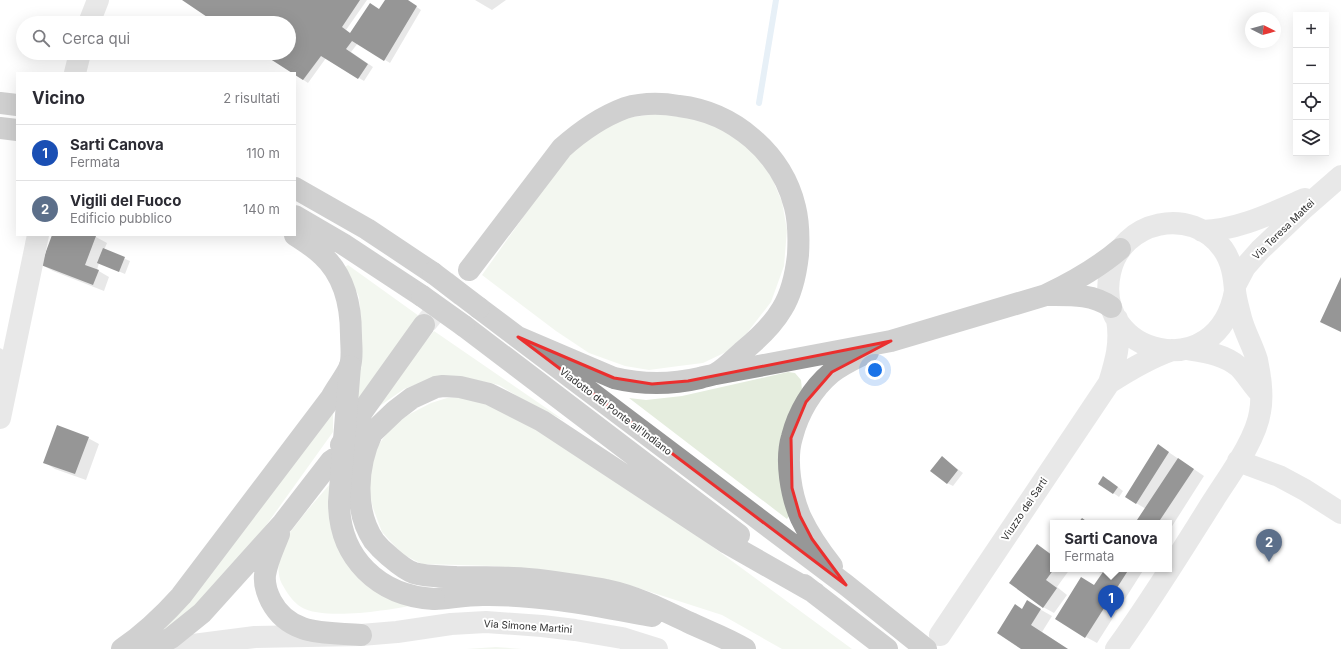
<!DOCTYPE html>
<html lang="it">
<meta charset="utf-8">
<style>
body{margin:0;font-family:Inter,sans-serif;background:#f2f2f3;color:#2b2b33}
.controls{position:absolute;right:12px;top:12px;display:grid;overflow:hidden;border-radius:0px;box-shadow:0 4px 16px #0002}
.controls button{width:36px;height:36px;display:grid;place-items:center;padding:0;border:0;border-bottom:1px solid #e1e1e2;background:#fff;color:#2b2b33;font:20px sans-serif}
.compass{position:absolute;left:1245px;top:12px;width:36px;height:36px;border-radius:50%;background:#fff;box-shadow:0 4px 16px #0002;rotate:96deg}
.you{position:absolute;left:875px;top:370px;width:14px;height:14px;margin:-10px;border:3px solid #fff;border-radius:50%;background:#1a73e8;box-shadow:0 0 0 6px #1a73e833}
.badge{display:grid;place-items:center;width:26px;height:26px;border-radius:50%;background:#eb2f2e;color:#fff;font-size:13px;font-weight:700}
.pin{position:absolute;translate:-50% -33px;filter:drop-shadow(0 1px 2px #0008)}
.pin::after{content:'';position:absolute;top:21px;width:14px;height:12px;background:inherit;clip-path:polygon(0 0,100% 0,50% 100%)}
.popup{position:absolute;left:1050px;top:520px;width:122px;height:52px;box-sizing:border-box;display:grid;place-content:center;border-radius:0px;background:#fff;filter:drop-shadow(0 1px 3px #0005);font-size:13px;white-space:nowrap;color:#7c7c81}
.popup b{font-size:15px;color:#2b2b33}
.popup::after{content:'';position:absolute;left:50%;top:100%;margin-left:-8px;border:8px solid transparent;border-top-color:#fff}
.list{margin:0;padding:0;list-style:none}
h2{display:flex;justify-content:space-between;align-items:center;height:52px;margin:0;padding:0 16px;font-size:17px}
h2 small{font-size:13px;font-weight:400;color:#7c7c81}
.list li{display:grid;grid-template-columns:26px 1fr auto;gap:12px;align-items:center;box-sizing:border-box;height:56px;padding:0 16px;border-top:1px solid #e1e1e2}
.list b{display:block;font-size:15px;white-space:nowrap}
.list p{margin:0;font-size:13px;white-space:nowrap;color:#7c7c81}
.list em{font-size:13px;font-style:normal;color:#7c7c81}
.icon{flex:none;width:22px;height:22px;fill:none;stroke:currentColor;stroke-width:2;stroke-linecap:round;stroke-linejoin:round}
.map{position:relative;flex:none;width:1341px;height:649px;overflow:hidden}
.search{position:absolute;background:#fff;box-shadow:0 4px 16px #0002;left:16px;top:16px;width:280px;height:44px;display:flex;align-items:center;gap:10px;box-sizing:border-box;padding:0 14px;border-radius:22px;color:#7c7c81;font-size:15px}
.panel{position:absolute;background:#fff;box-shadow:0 4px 16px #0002;left:16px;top:72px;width:280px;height:164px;border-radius:0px}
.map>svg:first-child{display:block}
.green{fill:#e5edde}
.shadow{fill:#0003}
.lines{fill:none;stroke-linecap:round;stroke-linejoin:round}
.stream{stroke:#c9ddee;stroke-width:6}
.building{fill:#171717}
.highway-tunnel{stroke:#d6d6d6;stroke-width:22;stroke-dasharray:22 11;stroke-linecap:butt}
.minor{stroke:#cdcdcd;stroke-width:22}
.highway{stroke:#979797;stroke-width:22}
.highway-bridge{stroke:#979797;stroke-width:22}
.marked{fill:none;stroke:#eb2f2e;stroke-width:3;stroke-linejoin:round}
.labels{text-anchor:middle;stroke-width:4;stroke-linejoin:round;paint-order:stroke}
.street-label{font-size:10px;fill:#303030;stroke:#fff}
</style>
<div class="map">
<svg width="1341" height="649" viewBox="0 0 1341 649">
<rect width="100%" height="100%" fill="#fff"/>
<path class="green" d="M684 113 723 127 752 149 772 178 782 202 787 230 784 266 771 302 747 333 726 352 703 363 679 366 649 370 625 366 589 353 556 331 482 275 568 154 597 130 627 118 655 114Z
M348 265 419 316 357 402 362 334 359 297 345 267Z
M434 331 565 421 522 399 499 385 462 377 431 379 404 389 364 417Z
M788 372 795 373 801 380 802 390 791 513 787 519 629 398 646 400 682 396Z
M477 397 505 410 635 490 852 649H782L722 615 635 587 559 573 494 566 422 564 402 554 382 532 373 508 369 491 372 465 377 447 392 426 408 415 431 403 447 398Z
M333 409V432L252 545 207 601 160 638 163 627Z
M330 484 331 528 343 558 366 584 415 605C389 610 324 621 301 607 293 602 287 593 282 584 276 574 278 551 284 540 287 535 292 530 295 526 306 511 318 498 330 484Z
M496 647 522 649H466Z"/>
<path class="shadow" d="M184 0H367L346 30 351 34 379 10 387 0H407L421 10 390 63 358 43 351 52 373 67 364 81 326 58 308 83 263 53H289V23H218Z
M475 0H506L492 10Z
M53 235H91L96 237 107 243 104 250 130 261 125 274 99 263 97 270 109 277 104 291 53 271 42 265Z
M0 348 7 352 0 377Z
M88 438 99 444 86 480 55 469 44 462Z
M1158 445 1204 476 1169 531V523H1136L1146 509 1136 503Z
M947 461 963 473 953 486 947 483Z
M1109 480 1123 491 1119 497 1099 483Z
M1037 545 1053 555V569H1070L1057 587 1067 595 1054 613 1043 607Z
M1093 569H1104L1101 573Z
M1106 569H1144L1097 643 1086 637 1095 586Z
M1027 602 1052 616 1042 632 1068 649H1023V610Z"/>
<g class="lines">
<path class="stream" d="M759 103 776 0"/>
</g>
<path class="building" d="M182 0H360L342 27 350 33 370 3 379 9 385 0H408L417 6 384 61 352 41 346 49 368 64 358 79 321 56 303 80 295 75V73H292L261 53H289V23H216Z
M52 235 96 236 85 265 99 270 93 285 41 265Z
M103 248 125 257 119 272 97 263Z
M1341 277V332L1320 322Z
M57 425 89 437 75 474 43 463Z
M1158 444 1169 452 1136 504 1125 497Z
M942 456 958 470 947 484 930 471Z
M1178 458 1194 469 1158 523H1135Z
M1103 476 1118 487 1113 494 1098 484Z
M1082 518 1089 523H1078Z
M1037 544 1053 556V569H1054L1046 580 1057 588 1043 608 1009 583Z
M1105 569H1129L1085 638 1055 619 1081 577 1094 585Z
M1027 600 1041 609 1031 625 1068 649H1021L997 633 1015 604 1022 609Z"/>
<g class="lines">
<path class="highway-tunnel" d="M426 323 469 270"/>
<path class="minor" d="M89 23 98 0
M75 73 80 53
M1202 231C1238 230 1272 213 1305 199
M1235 286 1245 267 1260 250 1302 210 1341 176
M1186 349C1205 352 1224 354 1239 367 1247 375 1253 386 1261 394
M1109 383C1116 360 1121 343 1117 319
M0 418 38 235
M1238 461 1279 476 1305 490 1341 513
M940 635 1109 383C1129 370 1149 358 1172 350
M162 649 255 637 361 635 397 632 451 624 486 622 542 626 575 630 622 638 657 649
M1116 649C1151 601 1182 550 1213 501 1228 477 1256 440 1260 412 1263 397 1260 374 1257 360 1253 346 1245 333 1241 318 1239 310 1236 300 1235 291 1234 276 1232 262 1223 249 1192 205 1121 220 1110 273 1092 355 1218 387 1235 291"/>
<path class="highway" d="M0 103 17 105
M0 128 17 130
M295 188 367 229 433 273
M295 216 343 244 422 296
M469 270 562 148C581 131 601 117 625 108 642 103 662 103 679 106 733 112 782 153 795 207 799 223 799 238 798 255 796 273 792 293 782 309 772 326 758 339 743 351 735 358 724 370 715 374 711 376 705 376 700 378 670 385 643 385 614 378L518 337
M1049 295C1071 295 1093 294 1111 307
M479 308 846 585 926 649
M464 326 739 535
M716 374 891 341 1046 295C1073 282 1098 268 1120 249
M372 433C357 465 353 510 374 541 378 546 383 551 389 556 396 562 405 570 414 573 427 577 442 576 456 577 475 577 494 577 513 578 544 579 576 585 606 590 635 596 661 609 688 622 707 631 727 638 745 649
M341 445 364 409 424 325
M279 534C274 547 267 561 265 575 264 584 267 593 271 601 290 637 327 632 361 635
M832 566C820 551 809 535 801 518 791 496 785 460 792 437 798 413 812 389 831 373 842 364 856 358 868 352
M804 585 887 649
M434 599C450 598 466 595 483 595 539 594 597 606 652 616
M122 649C144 634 163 616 181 596L331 398C336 388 346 376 350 366 353 357 351 345 351 335 351 305 345 276 322 255 314 247 304 241 295 235
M149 649 171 638 202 613 283 523 331 461 372 433 395 411 412 398 436 387 443 386 460 387 489 394 542 421 727 543 815 593"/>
<path class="highway-bridge" d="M433 273 479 308
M422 296 464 326
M350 366 339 502C339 558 379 596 434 599"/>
</g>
<path d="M0 0H1341V649H0ZM518 337 614 378 652 384 688 381 891 341 832 372 806 402 791 438 792 488 800 516 812 539 846 585Z" fill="#fff" fill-opacity=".55" fill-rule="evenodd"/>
<path class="marked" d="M518 337 614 378 652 384 688 381 891 341 832 372 806 402 791 438 792 488 800 516 812 539 846 585Z"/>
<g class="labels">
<g class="street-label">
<text transform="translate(1283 229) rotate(-44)" y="4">Via Teresa Mattei</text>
<text transform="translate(616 411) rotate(37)" y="4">Viadotto del Ponte all'Indiano</text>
<text transform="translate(1024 509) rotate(-56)" y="4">Viuzzo dei Sarti</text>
<text transform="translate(528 626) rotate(4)" y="4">Via Simone Martini</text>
</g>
</g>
</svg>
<div class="controls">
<button>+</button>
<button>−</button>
<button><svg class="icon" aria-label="locate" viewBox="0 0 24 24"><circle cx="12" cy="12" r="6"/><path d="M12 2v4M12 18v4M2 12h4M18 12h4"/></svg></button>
<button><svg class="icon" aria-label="layers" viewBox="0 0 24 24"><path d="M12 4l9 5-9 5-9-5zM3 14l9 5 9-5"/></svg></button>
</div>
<svg class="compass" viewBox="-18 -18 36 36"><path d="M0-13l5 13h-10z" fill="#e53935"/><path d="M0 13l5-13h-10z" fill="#7c7c81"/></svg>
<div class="you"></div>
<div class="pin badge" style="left:1111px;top:618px;background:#1a4fb4">1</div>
<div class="popup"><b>Sarti Canova</b>Fermata</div>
<div class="pin badge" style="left:1269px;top:562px;background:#5c6f8a">2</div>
<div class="search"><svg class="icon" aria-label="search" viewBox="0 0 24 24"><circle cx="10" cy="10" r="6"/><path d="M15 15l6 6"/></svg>Cerca qui</div>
<section class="panel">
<h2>Vicino<small>2 risultati</small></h2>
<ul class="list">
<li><span class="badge" style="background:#1a4fb4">1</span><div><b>Sarti Canova</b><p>Fermata</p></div><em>110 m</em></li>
<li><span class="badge" style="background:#5c6f8a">2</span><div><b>Vigili del Fuoco</b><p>Edificio pubblico</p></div><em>140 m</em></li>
</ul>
</section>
</div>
